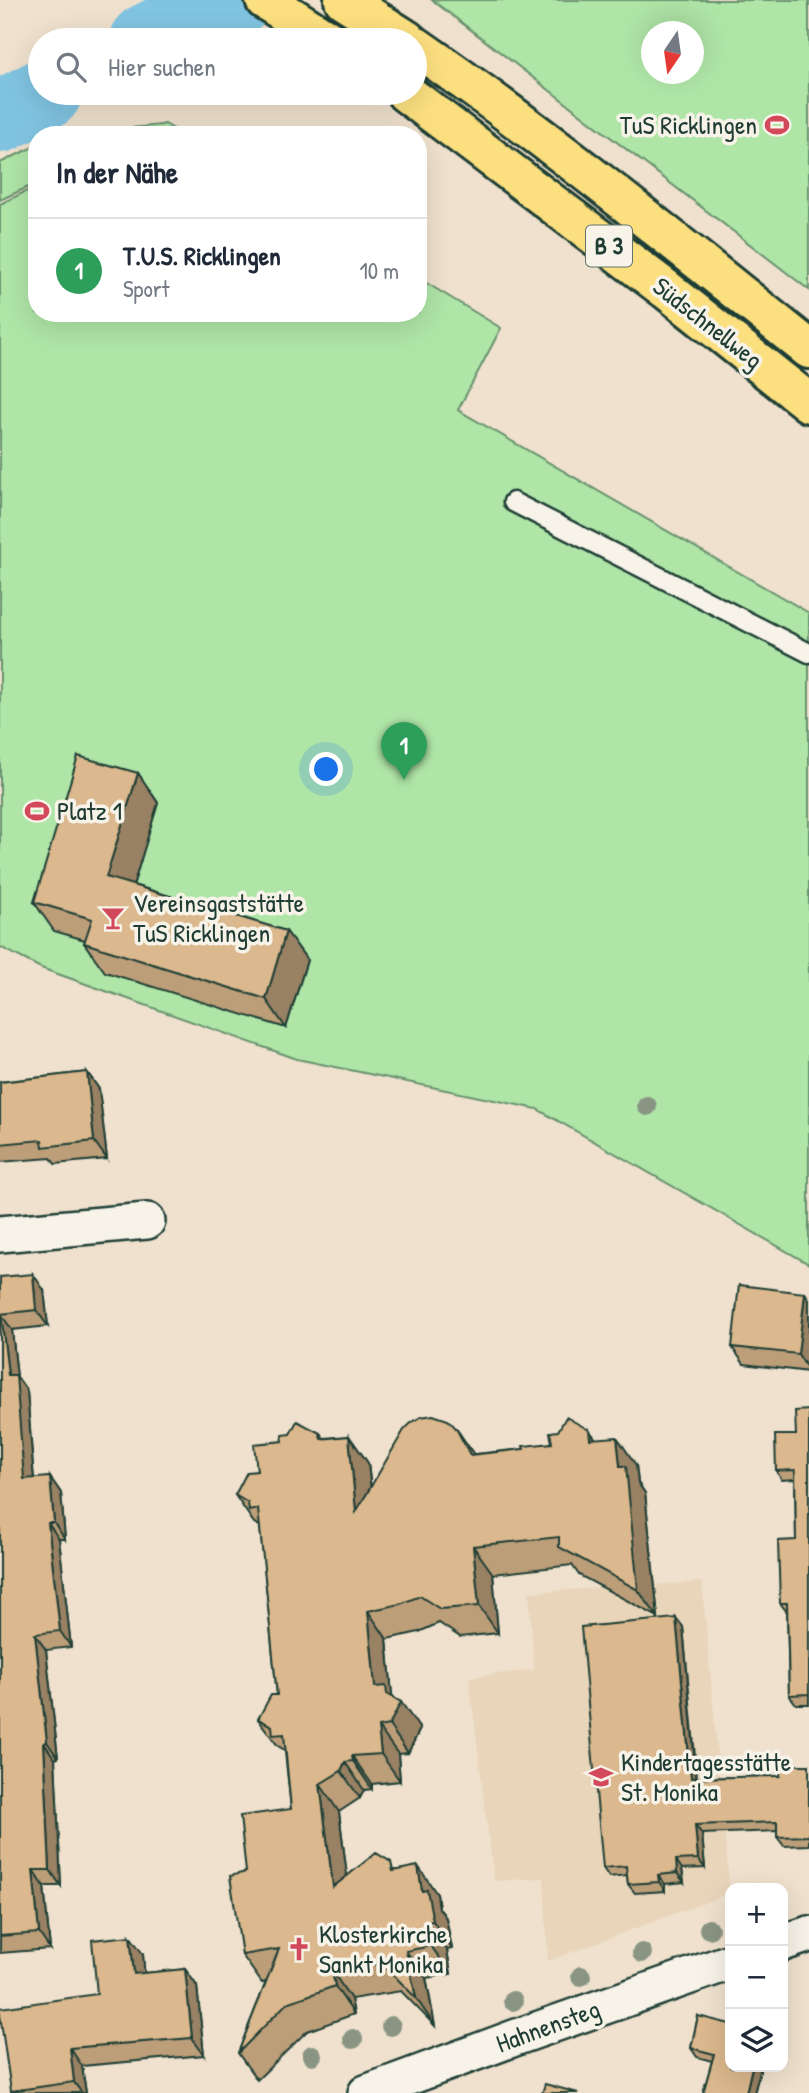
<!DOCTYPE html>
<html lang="de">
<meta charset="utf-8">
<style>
body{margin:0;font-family:"Patrick Hand",sans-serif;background:#f2f2f3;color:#1f2937}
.controls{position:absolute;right:21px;bottom:21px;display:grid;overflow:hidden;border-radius:14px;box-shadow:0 7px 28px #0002}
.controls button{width:63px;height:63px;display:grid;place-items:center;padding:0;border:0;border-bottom:2px solid #e0e1e3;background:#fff;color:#1f2937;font:35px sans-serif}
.compass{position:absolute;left:641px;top:21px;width:63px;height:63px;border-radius:50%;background:#fff;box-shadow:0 7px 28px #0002;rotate:193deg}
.you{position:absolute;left:327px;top:770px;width:24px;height:24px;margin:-18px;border:5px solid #fff;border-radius:50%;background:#1a73e8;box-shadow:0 0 0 10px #1a73e833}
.badge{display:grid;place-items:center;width:46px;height:46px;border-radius:50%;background:#0f766e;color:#fff;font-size:23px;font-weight:700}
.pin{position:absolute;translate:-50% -58px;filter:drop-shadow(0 2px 4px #0008)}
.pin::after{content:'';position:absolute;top:37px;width:24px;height:21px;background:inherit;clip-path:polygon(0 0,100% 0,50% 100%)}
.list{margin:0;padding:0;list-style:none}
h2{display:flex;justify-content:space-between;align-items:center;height:91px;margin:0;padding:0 28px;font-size:30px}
h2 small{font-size:23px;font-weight:400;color:#747a83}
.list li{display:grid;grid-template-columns:46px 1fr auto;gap:21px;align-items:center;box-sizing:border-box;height:105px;padding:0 28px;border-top:2px solid #e0e1e3}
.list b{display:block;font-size:26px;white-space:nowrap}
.list p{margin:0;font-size:23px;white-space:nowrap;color:#747a83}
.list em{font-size:23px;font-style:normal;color:#747a83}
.icon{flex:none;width:38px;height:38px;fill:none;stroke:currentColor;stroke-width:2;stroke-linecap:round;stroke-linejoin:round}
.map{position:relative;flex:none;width:809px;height:2093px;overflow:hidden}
.search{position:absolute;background:#fff;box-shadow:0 7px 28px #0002;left:28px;top:28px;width:399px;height:77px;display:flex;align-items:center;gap:18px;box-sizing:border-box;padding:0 24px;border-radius:38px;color:#747a83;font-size:26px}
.panel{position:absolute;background:#fff;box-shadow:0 7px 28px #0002;left:28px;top:126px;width:399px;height:196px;border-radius:28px}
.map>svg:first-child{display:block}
.built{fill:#e9d5ba}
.green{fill:#afe5a7;stroke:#67916e;stroke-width:2;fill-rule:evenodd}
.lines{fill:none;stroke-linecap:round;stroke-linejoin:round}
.river{stroke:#81c4e2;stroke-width:72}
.lane-casing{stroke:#1f3d34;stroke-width:23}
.street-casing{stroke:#1f3d34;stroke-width:40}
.highway-casing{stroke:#1f3d34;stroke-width:44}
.lane{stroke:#f7f3e8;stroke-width:18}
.street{stroke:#f7f3e8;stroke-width:35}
.highway{stroke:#fce080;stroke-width:38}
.tree{fill:#899582}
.wall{fill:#bc9e79;stroke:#1f3d34;stroke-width:2}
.shaded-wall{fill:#998163;stroke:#1f3d34;stroke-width:2}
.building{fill:#dbb88d;stroke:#1f3d34;stroke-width:2}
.labels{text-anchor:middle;stroke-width:7;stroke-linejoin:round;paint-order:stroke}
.shield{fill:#f7f3e8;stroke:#60746a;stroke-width:2}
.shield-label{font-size:24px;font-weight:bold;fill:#1f3d34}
.poi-label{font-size:26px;fill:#1f3d34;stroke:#f7f3e8;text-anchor:start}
.street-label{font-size:26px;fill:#1f3d34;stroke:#f7f3e8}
</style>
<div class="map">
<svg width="809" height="2093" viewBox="0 0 809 2093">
<rect width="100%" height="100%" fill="#efe1cd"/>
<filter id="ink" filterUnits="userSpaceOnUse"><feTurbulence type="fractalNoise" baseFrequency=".0143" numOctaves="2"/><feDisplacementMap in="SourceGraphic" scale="14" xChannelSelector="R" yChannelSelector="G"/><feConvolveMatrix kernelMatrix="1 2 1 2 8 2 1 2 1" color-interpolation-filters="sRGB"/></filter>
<g filter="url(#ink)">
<path class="built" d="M702 1582 730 1893 548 1961 544 1878 494 1881 469 1677 534 1670 529 1592Z"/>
<path class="green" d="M432 0H809V290L773 262ZM652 32H694V74H652Z
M165 124 184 135H61L161 125Z
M37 145V183L0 200V163Z
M37 186V313H418V278L501 328 458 410 809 613V1264L537 1109 297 1059 41 968 0 947V204Z"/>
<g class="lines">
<path class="river" d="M146 40 194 15 236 0
M0 117 46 93"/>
<g class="lane-casing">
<path id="lane" d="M513 502 809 653"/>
</g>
<g class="street-casing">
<path id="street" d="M0 1234 147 1221
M783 1943 809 1934
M366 2093 517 2037 730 1962"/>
</g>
<g class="highway-casing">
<path id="highway" d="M265 0 328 40
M344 0 407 40
M415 46C551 140 680 246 809 349
M406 93 667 290 809 403"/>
</g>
<use href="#lane" class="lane"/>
<use href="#street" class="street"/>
<use href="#highway" class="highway"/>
</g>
<g class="tree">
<circle cx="647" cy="1106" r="10"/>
<circle cx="709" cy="1929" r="10"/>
<circle cx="642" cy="1953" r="10"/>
<circle cx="581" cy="1976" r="10"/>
<circle cx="513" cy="2001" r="10"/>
<circle cx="391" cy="2026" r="10"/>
<circle cx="353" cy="2039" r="10"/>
<circle cx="312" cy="2055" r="10"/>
</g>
<path class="wall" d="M138 773 158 803 133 885 286 931 307 960 286 1028 105 972 84 943 85 940 54 931 34 902Z
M87 1072 99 1089 107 1159 55 1164 51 1158 0 1162V1082Z
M0 1277 44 1290 48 1326 12 1330 17 1377 27 1391 34 1479 50 1477 61 1493 65 1539H59L71 1647 46 1650 58 1758 55 1759 61 1886H44L50 1949 0 1953Z
M805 1293 809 1299V1372L744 1364 732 1347Z
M809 1410V1704H796L789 1695 787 1612 780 1603 796 1540 795 1479 782 1480 776 1471Z
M589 1430 596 1439 636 1465 638 1483 645 1493 658 1617 579 1575 572 1565 493 1574 498 1633 460 1637 439 1623 419 1632 387 1639 392 1695 420 1729 408 1753 398 1754 400 1781 372 1784V1789L364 1790 360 1798 339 1812 347 1876 397 1870 437 1894 439 1908 446 1918 452 1949 447 1950 451 1974 426 1978 435 2026 401 1991 351 1999 354 2014 307 2031 257 2080 238 2053 266 1982 262 1983 242 1955 246 1872 291 1809 285 1752 283 1749 278 1746 258 1719 277 1695 260 1526 254 1523 235 1495 257 1471 283 1441 320 1433 324 1438 349 1436 368 1463 371 1488 475 1454 524 1449 552 1443Z
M676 1618 683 1627 697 1778 780 1776 809 1765V1845L784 1846 777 1837V1831L702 1834 705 1868 682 1869 684 1882 665 1884V1891L635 1893 628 1884 627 1875 609 1877 603 1868Z
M143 1954 144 1973 185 1969 197 1986 204 2055 82 2066 86 2093H12L11 2091 97 1994Z
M698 2016 730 2067H761L754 2093H703L712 2061 697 2057 691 2048Z"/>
<path class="shaded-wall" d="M138 773 158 803 127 906 106 877Z
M286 931 307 960 286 1028 266 999Z
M87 1072 99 1089 107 1159 94 1141Z
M33 1274 44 1290 48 1326 36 1310Z
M805 1293 809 1299V1371L798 1354Z
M1 1314 12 1330 17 1377 27 1391 35 1495 24 1479 8 1375Z
M456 1428 475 1456 470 1455Z
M589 1430 609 1457 590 1439Z
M349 1436 368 1463 376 1540 356 1512Z
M617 1437 636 1465 638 1483 645 1493 658 1617 638 1590 620 1466Z
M50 1477 61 1493 65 1539 54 1523Z
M48 1523 59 1539 71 1647 60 1631Z
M473 1546 493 1574 498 1633 479 1606Z
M368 1611 387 1639 392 1695 399 1705 401 1702 420 1729 408 1753 389 1725 375 1687Z
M676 1618 683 1627 697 1787 691 1778Z
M35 1634 46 1650 58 1758 47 1742Z
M378 1727 398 1754 400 1781 381 1754Z
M44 1743 55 1759 61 1886 50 1870Z
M352 1756 372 1784V1789L353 1761Z
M345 1762 364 1790 360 1798 341 1771Z
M320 1784 339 1812 352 1915 333 1887Z
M695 1825 702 1834 705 1868 698 1859Z
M676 1860 682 1869 684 1882 677 1873Z
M418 1866 437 1894 439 1908 446 1918 452 1949 433 1921 422 1891Z
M33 1870 44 1886 50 1949 39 1933Z
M658 1875 665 1884V1891L659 1882Z
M427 1922 447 1950 451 1974 431 1946Z
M130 1936 143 1954 146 1991 134 1974Z
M406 1951 426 1978 435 2026 416 1998Z
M185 1969 197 1986 204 2055 192 2038Z
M332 1971 351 1999 354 2014 335 1986Z
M70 2048 82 2066 86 2093H82L74 2082Z
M752 2067H761L754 2093H746Z"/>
<path class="building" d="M78 756 138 773 106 877 286 931 266 999 84 943 92 919 34 902Z
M87 1072 94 1141 43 1147 42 1140 0 1144V1082Z
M33 1274 36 1310 1 1314 8 1375H16L24 1479 50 1477 54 1523H48L60 1631 35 1634 47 1742 44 1743 50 1870H33L39 1933 0 1936V1277Z
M739 1285 805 1293 798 1354 732 1347Z
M809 1410V1694L789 1695 787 1603H780L778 1541 796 1540 795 1470 776 1471 775 1435H796L795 1411Z
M433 1415 448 1420 456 1428 470 1455 524 1449 523 1446 552 1443 550 1432 558 1431 566 1417 589 1430 590 1439 617 1437 620 1466H626L638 1590 559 1547V1537L473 1546 479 1606 440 1609 420 1596 400 1604 368 1611 375 1687 386 1686 387 1694 401 1702 389 1725 378 1727 381 1754 352 1756 353 1761 345 1762 341 1771 320 1784 333 1887 376 1853 391 1862 393 1871 418 1866 422 1891 427 1890 433 1921 427 1922 431 1946 406 1951 416 1998 382 1963 332 1971 335 1986 287 2003 238 2053 279 1949 242 1955 230 1876 246 1872 240 1816 291 1809 284 1734 273 1735 272 1726 258 1719 271 1695H277L258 1509 249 1511 248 1503 235 1495 247 1472 257 1471 254 1444 283 1441 282 1435 290 1434 297 1421 320 1433 321 1439 349 1436 356 1512 404 1430 412 1422 421 1417Z
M676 1618 691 1778 780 1776V1765H809V1836L777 1837V1822L695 1825 698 1859 676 1860 677 1873 658 1875 659 1882 628 1884 626 1866 603 1868 581 1627Z
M130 1936 134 1974 185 1969 192 2038 70 2048 74 2082 11 2091 0 2015V2008L97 1994 92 1940Z
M698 2016 730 2024V2067H752L746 2093H703L714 2054 691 2048Z
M545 2084 578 2093H542Z"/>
</g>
<defs>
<g id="stadium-bare" transform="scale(1.89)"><path d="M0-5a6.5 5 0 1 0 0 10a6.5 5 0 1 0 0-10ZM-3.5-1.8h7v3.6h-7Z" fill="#d1495b" stroke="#f7f3e8" stroke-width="2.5" paint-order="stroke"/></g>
<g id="bar-bare" transform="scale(1.89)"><path d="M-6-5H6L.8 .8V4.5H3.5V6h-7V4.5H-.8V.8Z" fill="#d1495b" stroke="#f7f3e8" stroke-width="2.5" paint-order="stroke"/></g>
<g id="school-bare" transform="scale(1.89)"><path d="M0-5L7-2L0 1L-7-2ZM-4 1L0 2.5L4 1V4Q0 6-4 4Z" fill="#d1495b" stroke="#f7f3e8" stroke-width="2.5" paint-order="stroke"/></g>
<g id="church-bare" transform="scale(1.89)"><path d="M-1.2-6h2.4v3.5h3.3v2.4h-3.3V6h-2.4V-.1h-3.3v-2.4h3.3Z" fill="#d1495b" stroke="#f7f3e8" stroke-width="2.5" paint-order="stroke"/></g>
</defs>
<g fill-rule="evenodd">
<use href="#stadium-bare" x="777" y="125"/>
<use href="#stadium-bare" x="37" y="811"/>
<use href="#bar-bare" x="113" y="918"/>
<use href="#school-bare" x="601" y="1777"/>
<use href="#church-bare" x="299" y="1949"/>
</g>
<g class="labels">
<rect class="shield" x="586" y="225.5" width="46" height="41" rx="5"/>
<g class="shield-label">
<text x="609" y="254">B 3</text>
</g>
<g class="poi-label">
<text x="757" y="134" text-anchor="end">TuS Ricklingen</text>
<text x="57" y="820">Platz 1</text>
<text x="133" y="912">Vereinsgaststätte<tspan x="133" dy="30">TuS Ricklingen</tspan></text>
<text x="621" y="1771">Kindertagesstätte<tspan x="621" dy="30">St. Monika</tspan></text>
<text x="319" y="1943">Klosterkirche<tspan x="319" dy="30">Sankt Monika</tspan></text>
</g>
<g class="street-label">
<text transform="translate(708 323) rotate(38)" y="9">Südschnellweg</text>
<text transform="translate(548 2026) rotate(-20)" y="9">Hahnensteg</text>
</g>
</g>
</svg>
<div class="controls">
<button>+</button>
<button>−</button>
<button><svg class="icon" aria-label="layers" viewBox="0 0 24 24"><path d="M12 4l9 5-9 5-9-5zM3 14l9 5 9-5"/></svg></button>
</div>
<svg class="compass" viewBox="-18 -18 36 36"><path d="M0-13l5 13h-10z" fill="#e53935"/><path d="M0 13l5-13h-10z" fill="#747a83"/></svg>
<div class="you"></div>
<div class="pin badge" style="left:404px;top:780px;background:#2e9e5b">1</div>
<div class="search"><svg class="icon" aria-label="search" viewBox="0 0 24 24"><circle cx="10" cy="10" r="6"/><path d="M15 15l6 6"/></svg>Hier suchen</div>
<section class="panel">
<h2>In der Nähe<small></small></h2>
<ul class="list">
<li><span class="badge" style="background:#2e9e5b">1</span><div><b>T.U.S. Ricklingen</b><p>Sport</p></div><em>10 m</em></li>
</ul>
</section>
</div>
